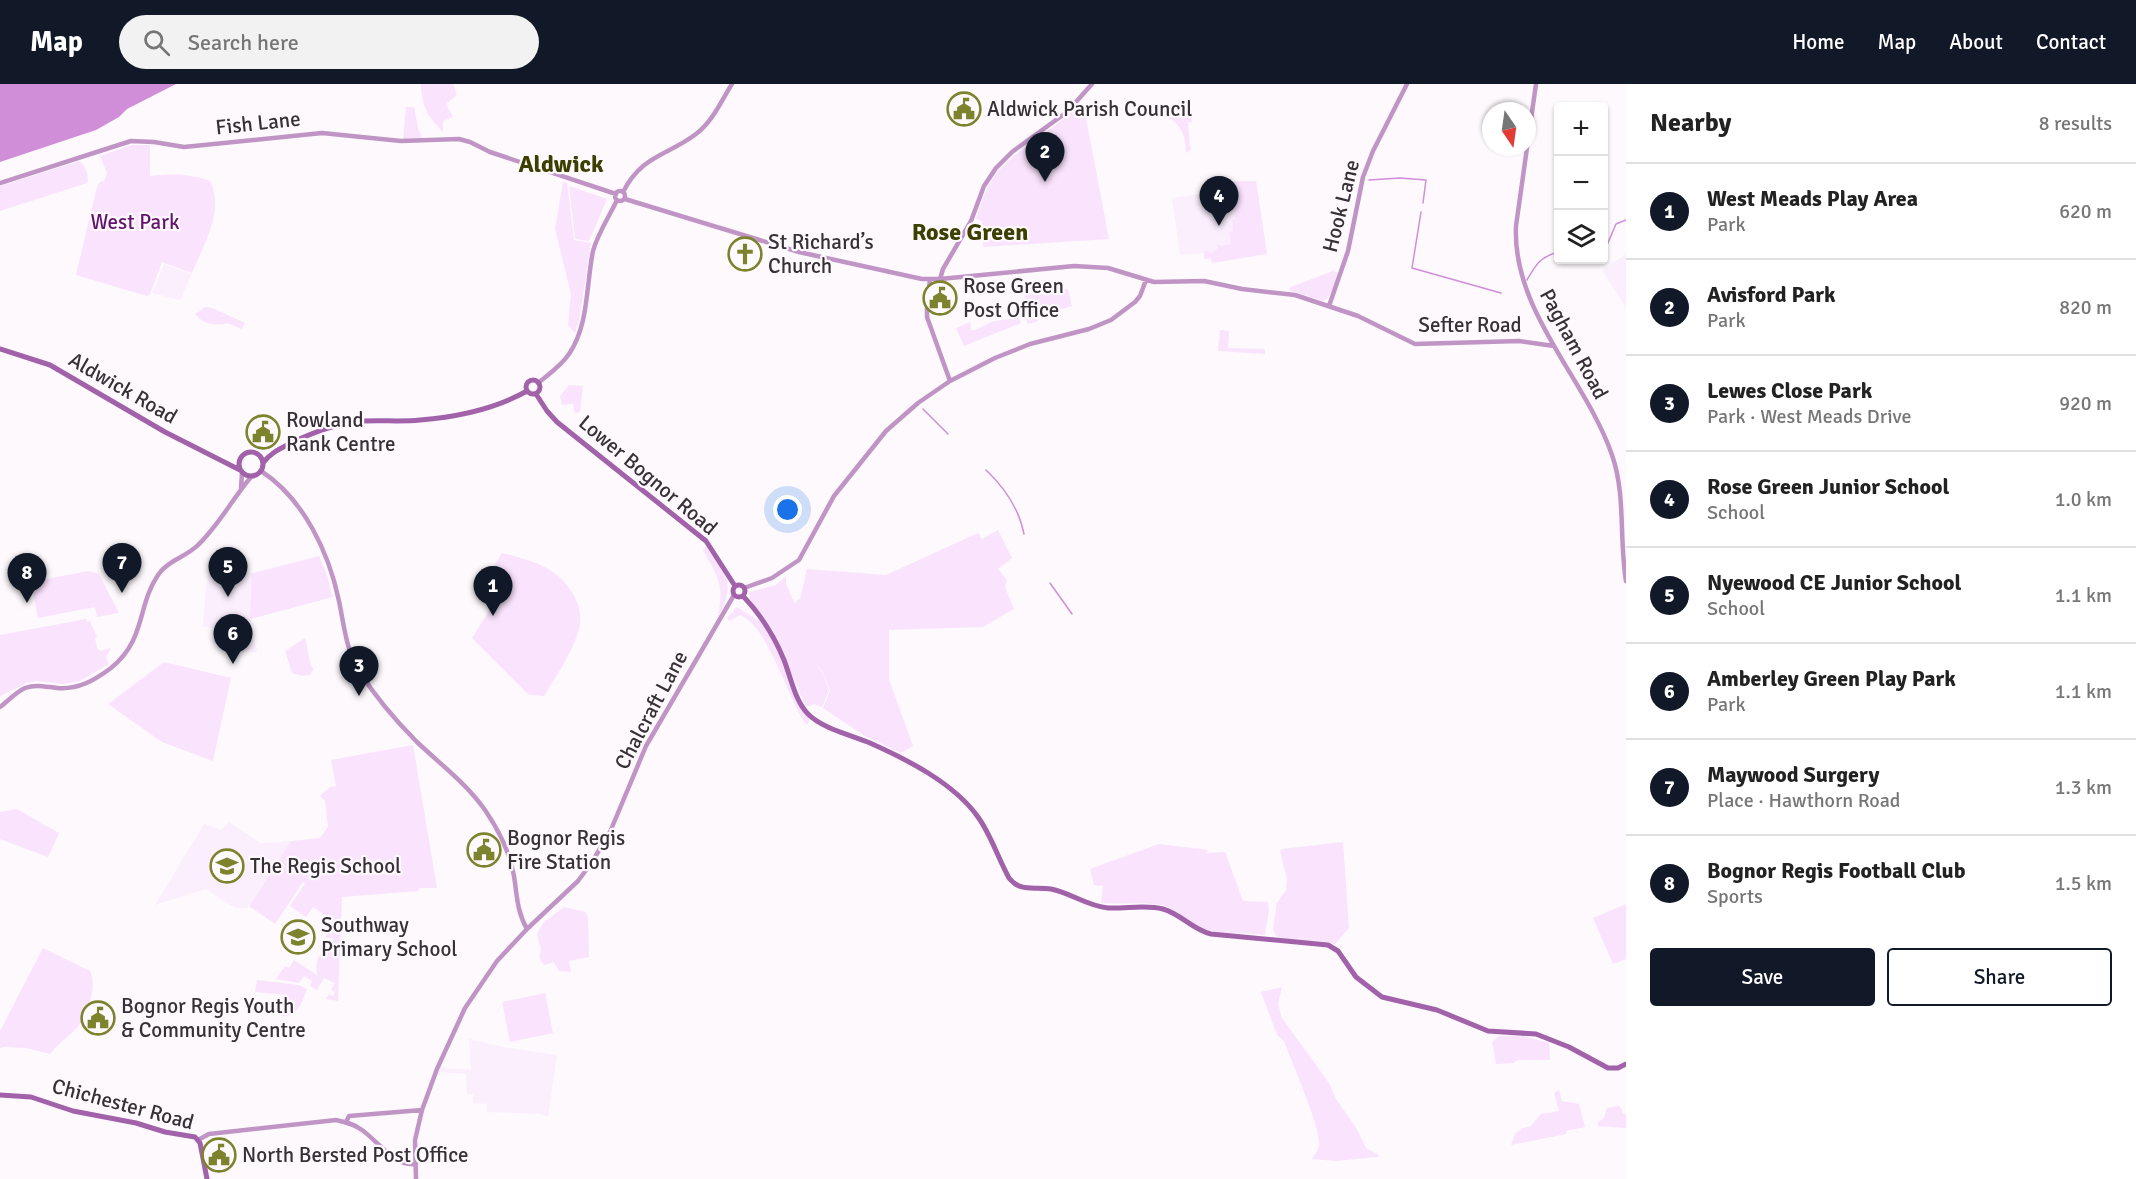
<!DOCTYPE html>
<meta charset="utf-8">
<style>
body{margin:0;font-family:Signika,sans-serif;background:#f2f2f2;color:#222}
.controls{position:absolute;right:18px;top:18px;display:grid;overflow:hidden;border-radius:6px;box-shadow:0 2px 4px #0004}
.controls button{width:54px;height:54px;display:grid;place-items:center;padding:0;border:0;border-bottom:2px solid #e0e0e0;background:#fff;color:#222;font:30px sans-serif}
.compass{position:absolute;left:1482px;top:18px;width:54px;height:54px;border-radius:50%;background:#fff;box-shadow:0 2px 4px #0004;rotate:167deg}
.you{position:absolute;left:788px;top:426px;width:21px;height:21px;margin:-15px;border:4px solid #fff;border-radius:50%;background:#1a73e8;box-shadow:0 0 0 9px #1a73e833}
.badge{display:grid;place-items:center;width:39px;height:39px;border-radius:50%;background:#111827;color:#fff;font-size:20px;font-weight:700}
.pin{position:absolute;translate:-50% -50px;filter:drop-shadow(0 2px 3px #0008)}
.pin::after{content:'';position:absolute;top:32px;width:21px;height:18px;background:inherit;clip-path:polygon(0 0,100% 0,50% 100%)}
.list{margin:0;padding:0;list-style:none}
h2{display:flex;justify-content:space-between;align-items:center;height:78px;margin:0;padding:0 24px;font-size:26px}
h2 small{font-size:20px;font-weight:400;color:#767676}
.list li{display:grid;grid-template-columns:39px 1fr auto;gap:18px;align-items:center;box-sizing:border-box;height:96px;padding:0 24px;border-top:2px solid #e0e0e0}
.list b{display:block;font-size:22px;white-space:nowrap}
.list p{margin:0;font-size:20px;white-space:nowrap;color:#767676}
.list em{font-size:20px;font-style:normal;color:#767676}
.actions{display:flex;gap:12px;padding:18px 24px}
.actions a{flex:1;padding:14px 0;border:2px solid #111827;border-radius:6px;text-align:center;font-size:21px;color:#111827}
.actions .main{background:#111827;color:#fff}
.icon{flex:none;width:33px;height:33px;fill:none;stroke:currentColor;stroke-width:2;stroke-linecap:round;stroke-linejoin:round}
.map{position:relative;flex:none;width:1626px;height:1095px;overflow:hidden}
header{display:flex;align-items:center;gap:36px;box-sizing:border-box;height:84px;padding:0 30px;background:#111827;color:#fff}
header strong{font-size:28px}
nav{display:flex;gap:33px;margin-inline-start:auto;font-size:21px}
.search{width:420px;height:54px;background:#f2f2f2;display:flex;align-items:center;gap:15px;box-sizing:border-box;padding:0 21px;border-radius:33px;color:#767676;font-size:22px}
main{display:flex}
aside{flex:1;background:#fff}
.map>svg:first-child{display:block}
.built{fill:#fbeffd}
.green{fill:#fae3fd}
.water{fill:#d08ed9}
.lines{fill:none;stroke-linecap:round;stroke-linejoin:round}
.stream{stroke:#d08ed9;stroke-width:1.5}
.tertiary{stroke:#c095c6;stroke-width:4.5}
.secondary{stroke:#a162aa;stroke-width:5}
.labels{text-anchor:middle;stroke-width:4.5;stroke-linejoin:round;paint-order:stroke}
.poi-label{font-size:21px;fill:#373137;stroke:#fdf9fd;text-anchor:start}
.street-label{font-size:21px;fill:#373137;stroke:#fdf9fd}
.park-label{font-size:21px;fill:#64136e;stroke:#fdf9fd}
.quarter-label{font-size:24px;font-weight:bold;fill:#3d3f00;stroke:#fdf9fd}
</style>
<header>
<strong>Map</strong>
<div class="search"><svg class="icon" aria-label="search" viewBox="0 0 24 24"><circle cx="10" cy="10" r="6"/><path d="M15 15l6 6"/></svg>Search here</div>
<nav><a>Home</a><a>Map</a><a>About</a><a>Contact</a></nav>
</header>
<main>
<div class="map">
<svg width="1626" height="1095" viewBox="0 0 1626 1095">
<rect width="100%" height="100%" fill="#fdf9fd"/>
<path class="built" d="M1234 97H1256L1267 170 1212 179 1211 174 1204 175V169L1180 171 1172 114 1217 108Z
M1626 170V224L1602 186Z
M164 180 192 190 180 216 152 209Z
M319 472 333 513 250 535 252 553 257 565 256 569 212 559 216 545 203 542 206 502 211 483 251 489Z
M229 738 261 759 291 757 247 824H235L206 805 155 821 204 740 221 746Z
M469 955 503 963 557 971 548 1033 540 1030 487 1028V1020L473 1019V1010H467L466 990 439 988 441 982 446 984 471 986Z"/>
<path class="green" d="M421 0H453L457 11 446 20 453 33 443 37V48C427 31 422 23 421 0Z
M406 23H414L418 44 422 54 403 56Z
M1185 23H1190L1192 38H1188L1190 63 1192 65 1186 69C1185 51 1182 40 1165 32Z
M1072 27 1077 32 1086 34 1109 155 983 163 982 137 976 135C981 121 985 105 994 93 1014 65 1048 51 1072 27Z
M132 61H150V92C175 90 185 89 210 97 225 126 203 162 192 189L162 178 150 210 147 212 76 191 97 103 100 98 104 97 107 89 100 72Z
M80 77C85 81 90 93 87 99L0 127V102Z
M1234 97H1256L1267 170 1212 179 1211 174 1204 175V168L1206 166 1210 170 1218 164 1216 160 1222 162 1231 160 1229 148 1233 147 1232 136 1235 135 1234 120 1229 117C1224 107 1228 104 1234 97Z
M563 98 567 99 574 156 591 159 579 237 575 249 568 241 571 210 555 145Z
M569 102 607 115 589 157 575 155Z
M1333 187 1338 189C1335 198 1333 212 1323 217L1289 206 1291 203Z
M1068 205 1072 222 1038 233V237L1028 240 1025 232V211Z
M205 223 212 224 245 239 242 245 227 239C217 243 201 239 195 230Z
M1019 234 1021 239 964 262 956 244 970 238 971 246H975L994 237Z
M1220 246 1229 247 1228 264 1265 265V270L1218 267Z
M569 301 583 302 580 328 575 329 573 320 562 321 560 312Z
M998 446 1012 474 998 485 1007 496 1005 503 1014 525 983 543 889 546V595L913 662 901 669 863 651 823 624 830 607 823 588 814 578 823 589 829 607 822 623 814 620 806 623 773 546 750 515 749 508 776 501 786 492V500L795 520 798 515H800L807 485 886 491 978 449 982 455Z
M706 463C728 493 736 500 717 535 725 503 719 494 703 466Z
M502 469C532 476 561 484 575 514 580 524 582 534 579 545 572 569 557 591 544 612L529 611 472 554 493 521 476 511Z
M319 472 328 494 332 513 250 535 252 490Z
M88 487 99 490 119 529 97 533 95 523 38 534 31 498Z
M737 523 765 541 806 631 810 636 807 641C786 614 770 543 740 531L729 537 727 534Z
M86 535 87 538 90 537 97 553 95 554 97 564 100 567 111 564 106 573 109 580 80 597 63 600 36 597 27 599 0 612V551Z
M305 554 311 582 314 584 310 591 302 592 292 589 285 567Z
M164 578 231 594 213 677 162 658 108 620Z
M413 661 437 804H419L418 807 342 813 338 917 326 915 329 910 333 912 335 908 331 906 335 899 324 894 317 906 310 902 312 897 304 892 299 899 276 895 285 882 289 884 294 876 317 891C314 871 323 873 325 858H333V854H326V832L313 823 306 833 290 822 305 799 303 798 275 840 249 822 291 757 320 754 328 743 325 717 320 712 330 703 336 702 331 676Z
M17 725 59 749 48 773 0 755V728Z
M1343 758 1349 844 1335 860C1316 853 1294 861 1276 852L1273 845 1277 819 1286 806 1287 795 1280 767 1282 765Z
M1159 760 1209 766 1205 769 1225 768 1243 817 1268 818 1269 826 1265 851C1246 848 1224 851 1205 845 1189 840 1179 825 1161 821 1141 817 1121 821 1101 819L1103 802 1094 801 1090 785Z
M1626 820V875L1613 880 1593 834Z
M564 823 585 828 588 833 589 873 569 877 571 888 559 887 554 878 544 881 539 873 541 866 537 850 543 839Z
M43 864 90 887C97 902 89 925 81 939 73 950 59 958 50 970L26 964 2 963 0 965V947Z
M257 896 299 901 307 905C302 918 298 934 281 932L284 927 287 911 255 908Z
M1282 903 1278 920 1282 934 1329 999 1336 1015 1357 1045 1366 1064 1379 1071 1378 1073 1336 1077 1312 1075C1314 1071 1318 1067 1319 1062 1322 1046 1291 977 1284 957L1277 951 1261 908Z
M545 909 553 949 510 958 502 918Z
M1499 952H1523L1549 959 1550 976H1518L1513 979 1496 980 1492 958Z
M1559 1006 1562 1017 1579 1020 1585 1043 1566 1047V1050L1511 1061 1515 1050 1523 1044 1531 1042 1541 1030 1559 1027 1554 1009Z
M1619 1022 1622 1025 1623 1030H1626V1044L1598 1042V1038L1604 1034 1607 1024Z"/>
<path class="water" d="M0 0H176L127 25 119 33 96 46 0 78Z"/>
<g class="lines">
<path class="stream" d="M1369 96 1400 94 1426 96 1423 119
M1421 128 1412 184 1501 209
M1604 164 1607 161 1616 140 1626 136
M1527 196C1537 179 1539 174 1558 168
M923 325 948 350
M986 386C1004 403 1019 425 1024 450
M1050 499 1072 530"/>
<path class="tertiary" d="M1536 0 1516 142C1512 227 1586 295 1612 371 1626 411 1619 456 1626 497
M0 99 131 57 154 58 184 63 322 49 401 57 459 55 470 58 490 68 616 110
M615 112a5 5 0 1 1 10 0a5 5 0 1 1-10 0Z
M623 108C642 71 667 72 696 50 713 37 721 17 732 0
M625 115 799 168 922 195H940L1074 182 1108 184 1154 198 1204 197 1242 205 1295 211 1358 232 1415 260 1519 257 1554 262
M930 195 927 224V233L950 297
M940 195 943 185 971 137 984 102 996 84 1012 68 1067 28 1092 0
M1329 222 1348 167 1363 93 1373 67 1407 0
M538 299C549 290 561 282 569 270 589 241 586 201 593 167 598 149 609 133 617 116
M261 387C304 415 329 469 339 517 344 541 346 566 359 587 375 612 396 637 417 658 440 680 466 699 485 726 498 745 510 769 514 792 517 811 517 828 527 845
M241 404 242 389
M744 504 772 494 799 476 834 412 886 347 918 319 950 297 995 274 1030 260 1089 245 1111 236 1135 218 1140 212 1146 196
M0 623C8 617 16 608 25 604 36 600 46 603 57 604 78 606 95 596 111 584 146 556 137 522 158 491 167 477 186 473 198 461 219 441 233 414 251 393
M346 1038 349 1032 422 1026
M198 1056 209 1050 336 1036C345 1038 354 1040 362 1046 379 1058 394 1083 416 1080
M416 1095 415 1056 422 1026 437 985 465 924 497 877 527 845 578 797 592 778 610 748 646 662 734 511"/>
<path class="secondary" d="M0 265 50 281 165 348 240 386
M526 303a7 7 0 1 1 14 0a7 7 0 1 1-14 0Z
M536 310 547 327 557 338 706 457 735 502
M239 380a12 12 0 1 1 24 0a12 12 0 1 1-24 0Z
M263 379C271 368 282 364 293 358 316 347 338 339 364 337 383 336 401 338 420 336 456 333 495 325 527 307
M733 507a6 6 0 1 1 12 0a6 6 0 1 1-12 0Z
M743 512C761 531 774 551 784 576 791 594 795 617 808 630 823 645 851 651 870 659 906 675 954 699 978 733 991 751 998 774 1009 794 1021 809 1034 802 1051 805 1071 809 1087 822 1108 824 1126 825 1145 820 1163 825 1181 830 1193 846 1211 850L1328 861 1338 867 1356 893 1382 913 1437 926 1488 947 1536 950 1569 963 1608 984H1618L1626 980
M0 1011 31 1013 73 1027 136 1039 165 1048 195 1053 200 1059 207 1095"/>
</g>
<defs>
<g id="civic-ring" transform="scale(1.725)"><circle r="9.5" fill="#fdf9fd" stroke="#7d822d" stroke-width="1.5"/><path d="M-.6-6.5H3V-4.5H.6V-3L4-1V1h2V6H-6V1h2V-1L-.6-3ZM-1.2 2.5V6h2.4V2.5Z" fill="#7d822d"/></g>
<g id="church-ring" transform="scale(1.725)"><circle r="9.5" fill="#fdf9fd" stroke="#7d822d" stroke-width="1.5"/><path d="M-1.2-6h2.4v3.5h3.3v2.4h-3.3V6h-2.4V-.1h-3.3v-2.4h3.3Z" fill="#7d822d"/></g>
<g id="school-ring" transform="scale(1.725)"><circle r="9.5" fill="#fdf9fd" stroke="#7d822d" stroke-width="1.5"/><path d="M0-5L7-2L0 1L-7-2ZM-4 1L0 2.5L4 1V4Q0 6-4 4Z" fill="#7d822d"/></g>
</defs>
<g fill-rule="evenodd">
<use href="#civic-ring" x="964" y="25"/>
<use href="#church-ring" x="745" y="170"/>
<use href="#civic-ring" x="940" y="214"/>
<use href="#civic-ring" x="263" y="348"/>
<use href="#civic-ring" x="484" y="766"/>
<use href="#school-ring" x="227" y="782"/>
<use href="#school-ring" x="298" y="853"/>
<use href="#civic-ring" x="98" y="934"/>
<use href="#civic-ring" x="219" y="1071"/>
</g>
<g class="labels">
<g class="poi-label">
<text x="987" y="32">Aldwick Parish Council</text>
<text x="768" y="165">St Richard’s<tspan x="768" dy="24">Church</tspan></text>
<text x="963" y="209">Rose Green<tspan x="963" dy="24">Post Office</tspan></text>
<text x="286" y="343">Rowland<tspan x="286" dy="24">Rank Centre</tspan></text>
<text x="507" y="761">Bognor Regis<tspan x="507" dy="24">Fire Station</tspan></text>
<text x="250" y="789">The Regis School</text>
<text x="321" y="848">Southway<tspan x="321" dy="24">Primary School</tspan></text>
<text x="121" y="929">Bognor Regis Youth<tspan x="121" dy="24">&amp; Community Centre</tspan></text>
<text x="242" y="1078">North Bersted Post Office</text>
</g>
<g class="street-label">
<text transform="translate(258 39) rotate(-6)" y="7">Fish Lane</text>
<text transform="translate(1341 122) rotate(-76)" y="7">Hook Lane</text>
<text x="1470" y="248">Sefter Road</text>
<text transform="translate(1574 260) rotate(62)" y="7">Pagham Road</text>
<text transform="translate(123 304) rotate(30)" y="7">Aldwick Road</text>
<text transform="translate(648 391) rotate(40)" y="7">Lower Bognor Road</text>
<text transform="translate(651 626) rotate(-62)" y="7">Chalcraft Lane</text>
<text transform="translate(123 1020) rotate(15)" y="7">Chichester Road</text>
</g>
<g class="park-label">
<text x="135" y="145">West Park</text>
</g>
<g class="quarter-label">
<text x="561" y="88">Aldwick</text>
<text x="970" y="156">Rose Green</text>
</g>
</g>
</svg>
<div class="controls">
<button>+</button>
<button>−</button>
<button><svg class="icon" aria-label="layers" viewBox="0 0 24 24"><path d="M12 4l9 5-9 5-9-5zM3 14l9 5 9-5"/></svg></button>
</div>
<svg class="compass" viewBox="-18 -18 36 36"><path d="M0-13l5 13h-10z" fill="#e53935"/><path d="M0 13l5-13h-10z" fill="#767676"/></svg>
<div class="you"></div>
<div class="pin badge" style="left:493px;top:532px">1</div>
<div class="pin badge" style="left:1045px;top:98px">2</div>
<div class="pin badge" style="left:359px;top:612px">3</div>
<div class="pin badge" style="left:1219px;top:142px">4</div>
<div class="pin badge" style="left:228px;top:513px">5</div>
<div class="pin badge" style="left:233px;top:580px">6</div>
<div class="pin badge" style="left:122px;top:509px">7</div>
<div class="pin badge" style="left:27px;top:519px">8</div>
</div>
<aside>
<h2>Nearby<small>8 results</small></h2>
<ul class="list">
<li><span class="badge">1</span><div><b>West Meads Play Area</b><p>Park</p></div><em>620 m</em></li>
<li><span class="badge">2</span><div><b>Avisford Park</b><p>Park</p></div><em>820 m</em></li>
<li><span class="badge">3</span><div><b>Lewes Close Park</b><p>Park · West Meads Drive</p></div><em>920 m</em></li>
<li><span class="badge">4</span><div><b>Rose Green Junior School</b><p>School</p></div><em>1.0 km</em></li>
<li><span class="badge">5</span><div><b>Nyewood CE Junior School</b><p>School</p></div><em>1.1 km</em></li>
<li><span class="badge">6</span><div><b>Amberley Green Play Park</b><p>Park</p></div><em>1.1 km</em></li>
<li><span class="badge">7</span><div><b>Maywood Surgery</b><p>Place · Hawthorn Road</p></div><em>1.3 km</em></li>
<li><span class="badge">8</span><div><b>Bognor Regis Football Club</b><p>Sports</p></div><em>1.5 km</em></li>
</ul>
<div class="actions"><a class="main">Save</a><a>Share</a></div>
</aside>
</main>
